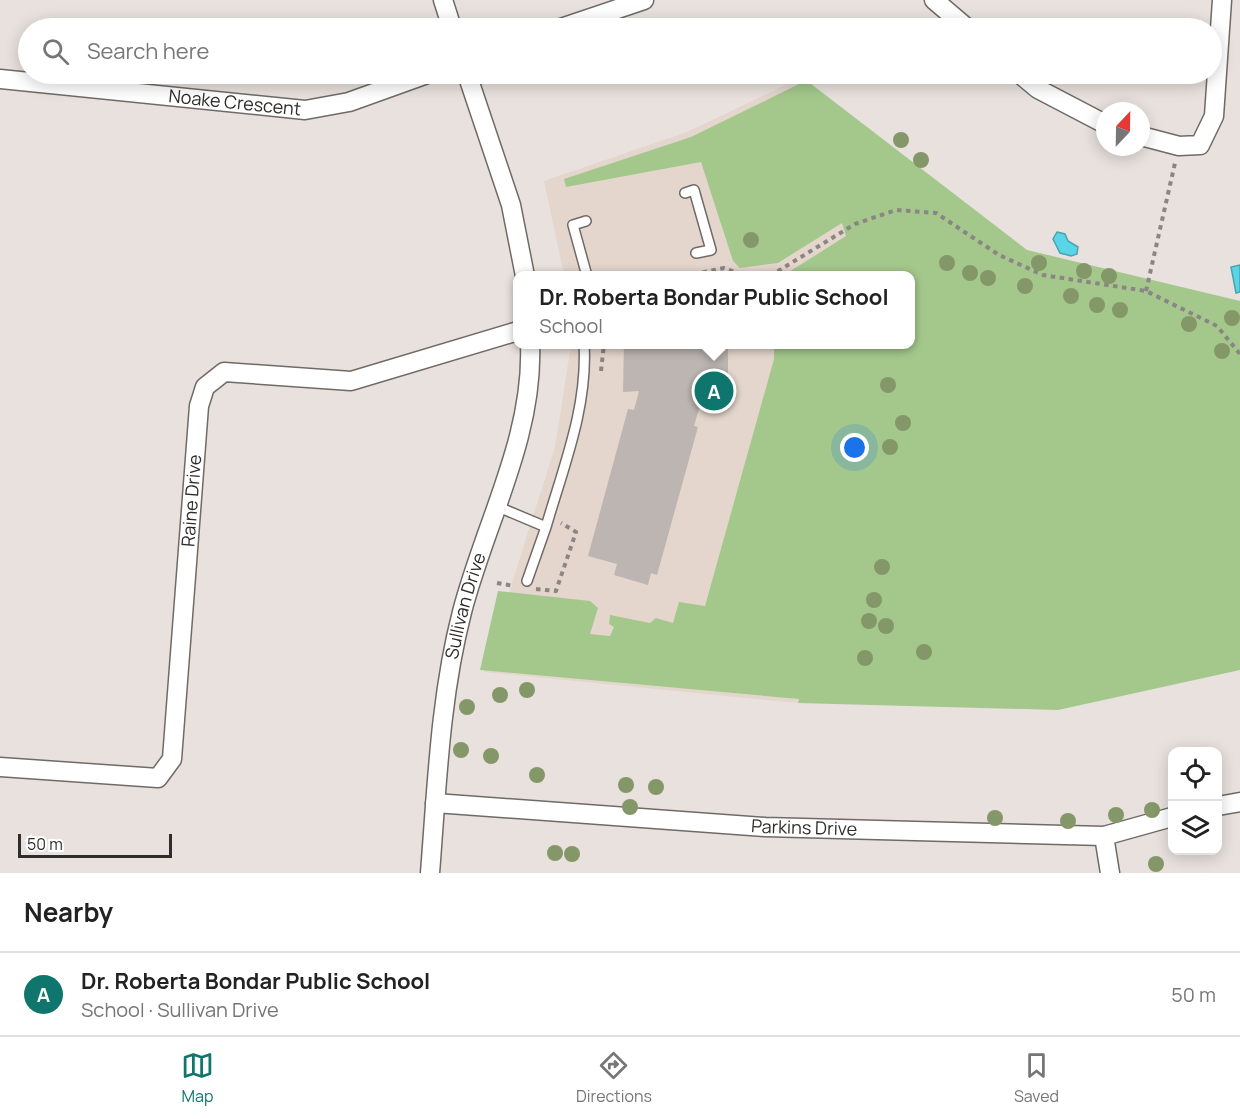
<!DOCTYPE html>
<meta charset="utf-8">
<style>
body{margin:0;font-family:Manrope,sans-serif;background:#f6f6f6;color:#222}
.controls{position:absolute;right:18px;bottom:18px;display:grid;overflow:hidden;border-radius:12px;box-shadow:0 3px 15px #0003}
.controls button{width:54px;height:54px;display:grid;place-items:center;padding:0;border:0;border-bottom:2px solid #e0e0e0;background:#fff;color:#222;font:30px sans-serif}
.compass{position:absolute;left:1096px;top:102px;width:54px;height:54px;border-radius:50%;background:#fff;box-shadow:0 3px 15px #0003;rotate:22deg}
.scale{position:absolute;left:18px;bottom:15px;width:154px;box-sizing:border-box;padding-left:6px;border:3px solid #2f2d2b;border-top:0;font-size:16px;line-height:21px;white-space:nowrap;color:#2f2d2b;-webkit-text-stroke:4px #fff;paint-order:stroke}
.you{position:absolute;left:855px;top:448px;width:21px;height:21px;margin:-15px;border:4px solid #fff;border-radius:50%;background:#1a73e8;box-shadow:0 0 0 9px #1a73e833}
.badge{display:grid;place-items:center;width:39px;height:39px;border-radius:50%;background:#0f766e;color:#fff;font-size:20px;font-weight:700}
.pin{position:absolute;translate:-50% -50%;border:3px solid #fff;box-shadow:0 2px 6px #0006}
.popup{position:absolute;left:513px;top:271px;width:402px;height:78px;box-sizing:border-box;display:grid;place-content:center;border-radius:12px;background:#fff;filter:drop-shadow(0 2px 4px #0005);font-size:20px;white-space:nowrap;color:#767676}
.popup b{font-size:22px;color:#222}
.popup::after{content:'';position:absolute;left:50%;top:100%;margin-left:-12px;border:12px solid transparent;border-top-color:#fff}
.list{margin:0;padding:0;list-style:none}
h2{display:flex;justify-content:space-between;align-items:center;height:78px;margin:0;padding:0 24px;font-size:26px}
h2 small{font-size:20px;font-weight:400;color:#767676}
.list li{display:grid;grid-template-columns:39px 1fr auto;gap:18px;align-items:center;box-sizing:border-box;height:84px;padding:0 24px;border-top:2px solid #e0e0e0}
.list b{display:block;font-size:22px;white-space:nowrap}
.list p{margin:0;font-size:20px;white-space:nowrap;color:#767676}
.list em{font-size:20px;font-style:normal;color:#767676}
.icon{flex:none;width:33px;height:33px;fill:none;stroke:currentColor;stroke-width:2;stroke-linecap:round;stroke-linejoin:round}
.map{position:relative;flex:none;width:1240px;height:873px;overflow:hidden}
.search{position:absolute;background:#fff;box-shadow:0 3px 15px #0003;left:18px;right:18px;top:18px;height:66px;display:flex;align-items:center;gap:15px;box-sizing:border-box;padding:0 21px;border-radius:33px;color:#767676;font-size:22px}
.sheet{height:162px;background:#fff}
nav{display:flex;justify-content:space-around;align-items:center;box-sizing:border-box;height:84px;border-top:2px solid #e0e0e0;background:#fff;font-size:16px;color:#767676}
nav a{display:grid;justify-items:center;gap:3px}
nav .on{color:#0f766e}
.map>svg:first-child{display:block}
.built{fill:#e4d6cd}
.green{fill:#a4c88c}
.water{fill:#59d5e8;stroke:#4ca3af;stroke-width:1.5}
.building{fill:#bcb5b1}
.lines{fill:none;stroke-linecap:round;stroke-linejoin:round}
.lane-casing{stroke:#706a66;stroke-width:12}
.street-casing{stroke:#706a66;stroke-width:21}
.path{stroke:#8b8683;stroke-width:4;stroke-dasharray:4.5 4.5;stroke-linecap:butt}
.lane{stroke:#fff;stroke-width:9}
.street{stroke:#fff;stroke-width:18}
.tree{fill:#849768}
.labels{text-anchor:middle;stroke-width:5;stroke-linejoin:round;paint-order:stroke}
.street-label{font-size:18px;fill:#2f2d2b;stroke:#fff}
</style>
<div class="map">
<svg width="1240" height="873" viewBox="0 0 1240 873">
<rect width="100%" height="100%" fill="#e8e1dd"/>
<path class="built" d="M802 77 857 275H564L544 181 687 132Z
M571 345H871L844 548 798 703 484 672 555 447Z"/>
<path class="green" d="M802 77 1027 250 1240 301V670L1058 710 798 703 799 699 480 670 498 591 590 601 598 608 590 634 610 636 614 627 609 624 610 615 650 623 656 618 673 623 679 602 705 606 774 359V345L910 344V276L784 275 846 236 842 223 778 263 740 268 733 261 701 162 566 187 564 179 691 137 803 82Z"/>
<path class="water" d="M1057 232 1065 234 1068 241 1078 247 1077 254 1071 256 1060 253 1053 239Z
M1240 265V292L1236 293 1231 267Z"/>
<path class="building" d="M624 344H728V374H719V403L701 402 694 426 698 427 657 575 651 573 648 585 614 575 617 564 588 556 628 409 634 410 639 391 623 392Z"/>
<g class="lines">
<g class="lane-casing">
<path id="lane" d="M685 193 694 190 711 250 696 253
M586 221 573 225 587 276
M496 506 546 527 527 581
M546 527C563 468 588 407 584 344"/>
</g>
<g class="street-casing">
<g id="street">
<path d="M443 0 452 28"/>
<path d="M934 0 967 28"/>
<path d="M561 28 644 0"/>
<path d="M467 74 511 205 525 276"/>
<path d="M1020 74 1038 89 1105 124"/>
<path id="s1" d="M0 79 305 110 349 102 427 74"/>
<path d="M1141 136 1179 146 1200 145 1214 116 1222 0"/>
<path id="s2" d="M0 767 158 778 172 759 199 406 205 387 224 372 351 381 518 331"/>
<path id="s3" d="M435 803 765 827 1104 836 1172 817"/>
<path d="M1218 806 1240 802"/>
<path d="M1104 836 1110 873"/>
<path id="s4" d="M430 873C437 785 440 697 462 612 485 523 534 437 530 344"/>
</g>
</g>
<path class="path" d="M685 276 724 268 745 276
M770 276 855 224 896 210 936 213 999 255 1043 275 1146 291 1217 326 1240 354
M1146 291 1175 163
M601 371 604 344
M497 583 514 586
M536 589 556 591 576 532 561 523"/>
<use href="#lane" class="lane"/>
<use href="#street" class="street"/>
</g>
<g class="tree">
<circle cx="901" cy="140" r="8"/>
<circle cx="921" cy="160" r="8"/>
<circle cx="751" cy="240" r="8"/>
<circle cx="947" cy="263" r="8"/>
<circle cx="1039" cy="263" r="8"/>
<circle cx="1084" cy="271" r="8"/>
<circle cx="970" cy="273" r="8"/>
<circle cx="1109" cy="276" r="8"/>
<circle cx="988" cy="278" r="8"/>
<circle cx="1025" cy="286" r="8"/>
<circle cx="1071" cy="296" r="8"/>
<circle cx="1097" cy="305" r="8"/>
<circle cx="1120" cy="310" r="8"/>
<circle cx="1232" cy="318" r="8"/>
<circle cx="1189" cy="324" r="8"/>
<circle cx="1222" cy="351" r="8"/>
<circle cx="888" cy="385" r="8"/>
<circle cx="903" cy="423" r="8"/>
<circle cx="890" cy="447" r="8"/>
<circle cx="882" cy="567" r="8"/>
<circle cx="874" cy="600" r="8"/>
<circle cx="869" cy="621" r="8"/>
<circle cx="886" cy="626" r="8"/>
<circle cx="924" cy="652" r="8"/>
<circle cx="865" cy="658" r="8"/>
<circle cx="527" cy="690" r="8"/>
<circle cx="500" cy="695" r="8"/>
<circle cx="467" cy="707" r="8"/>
<circle cx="461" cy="750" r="8"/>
<circle cx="491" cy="756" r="8"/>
<circle cx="537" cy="775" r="8"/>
<circle cx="626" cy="785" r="8"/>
<circle cx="656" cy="787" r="8"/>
<circle cx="630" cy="807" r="8"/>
<circle cx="1152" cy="810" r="8"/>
<circle cx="1116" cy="815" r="8"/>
<circle cx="995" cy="818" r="8"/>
<circle cx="1068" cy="821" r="8"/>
<circle cx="555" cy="853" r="8"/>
<circle cx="572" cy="854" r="8"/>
<circle cx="1156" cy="864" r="8"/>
</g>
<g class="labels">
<g class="street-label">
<text dy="6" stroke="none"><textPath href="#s1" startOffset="236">Noake Crescent</textPath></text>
<text dy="6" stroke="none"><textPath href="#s2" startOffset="441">Raine Drive</textPath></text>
<text dy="6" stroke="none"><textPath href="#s4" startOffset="270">Sullivan Drive</textPath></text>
<text dy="6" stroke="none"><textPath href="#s3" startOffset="370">Parkins Drive</textPath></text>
</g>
</g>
</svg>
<div class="controls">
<button><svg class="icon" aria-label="locate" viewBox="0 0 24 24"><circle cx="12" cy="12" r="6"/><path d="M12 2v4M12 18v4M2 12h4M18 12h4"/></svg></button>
<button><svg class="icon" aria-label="layers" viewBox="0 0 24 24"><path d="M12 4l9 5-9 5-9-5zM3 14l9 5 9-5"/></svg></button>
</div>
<svg class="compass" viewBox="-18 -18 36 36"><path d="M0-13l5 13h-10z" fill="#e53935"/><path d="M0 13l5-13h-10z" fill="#767676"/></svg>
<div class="scale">50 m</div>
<div class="you"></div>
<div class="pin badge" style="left:714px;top:391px">A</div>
<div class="popup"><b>Dr. Roberta Bondar Public School</b>School</div>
<div class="search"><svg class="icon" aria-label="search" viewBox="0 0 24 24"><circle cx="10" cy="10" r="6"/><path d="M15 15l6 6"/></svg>Search here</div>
</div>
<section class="sheet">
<h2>Nearby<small></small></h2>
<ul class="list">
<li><span class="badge">A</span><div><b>Dr. Roberta Bondar Public School</b><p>School · Sullivan Drive</p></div><em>50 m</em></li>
</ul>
</section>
<nav>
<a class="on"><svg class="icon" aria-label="map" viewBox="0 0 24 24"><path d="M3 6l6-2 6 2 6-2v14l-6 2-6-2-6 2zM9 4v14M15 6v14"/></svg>Map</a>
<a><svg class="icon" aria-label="directions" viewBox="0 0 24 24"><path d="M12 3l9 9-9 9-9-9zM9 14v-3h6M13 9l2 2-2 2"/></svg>Directions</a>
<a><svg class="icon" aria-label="saved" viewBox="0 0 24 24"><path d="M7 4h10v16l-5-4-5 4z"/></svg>Saved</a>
</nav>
